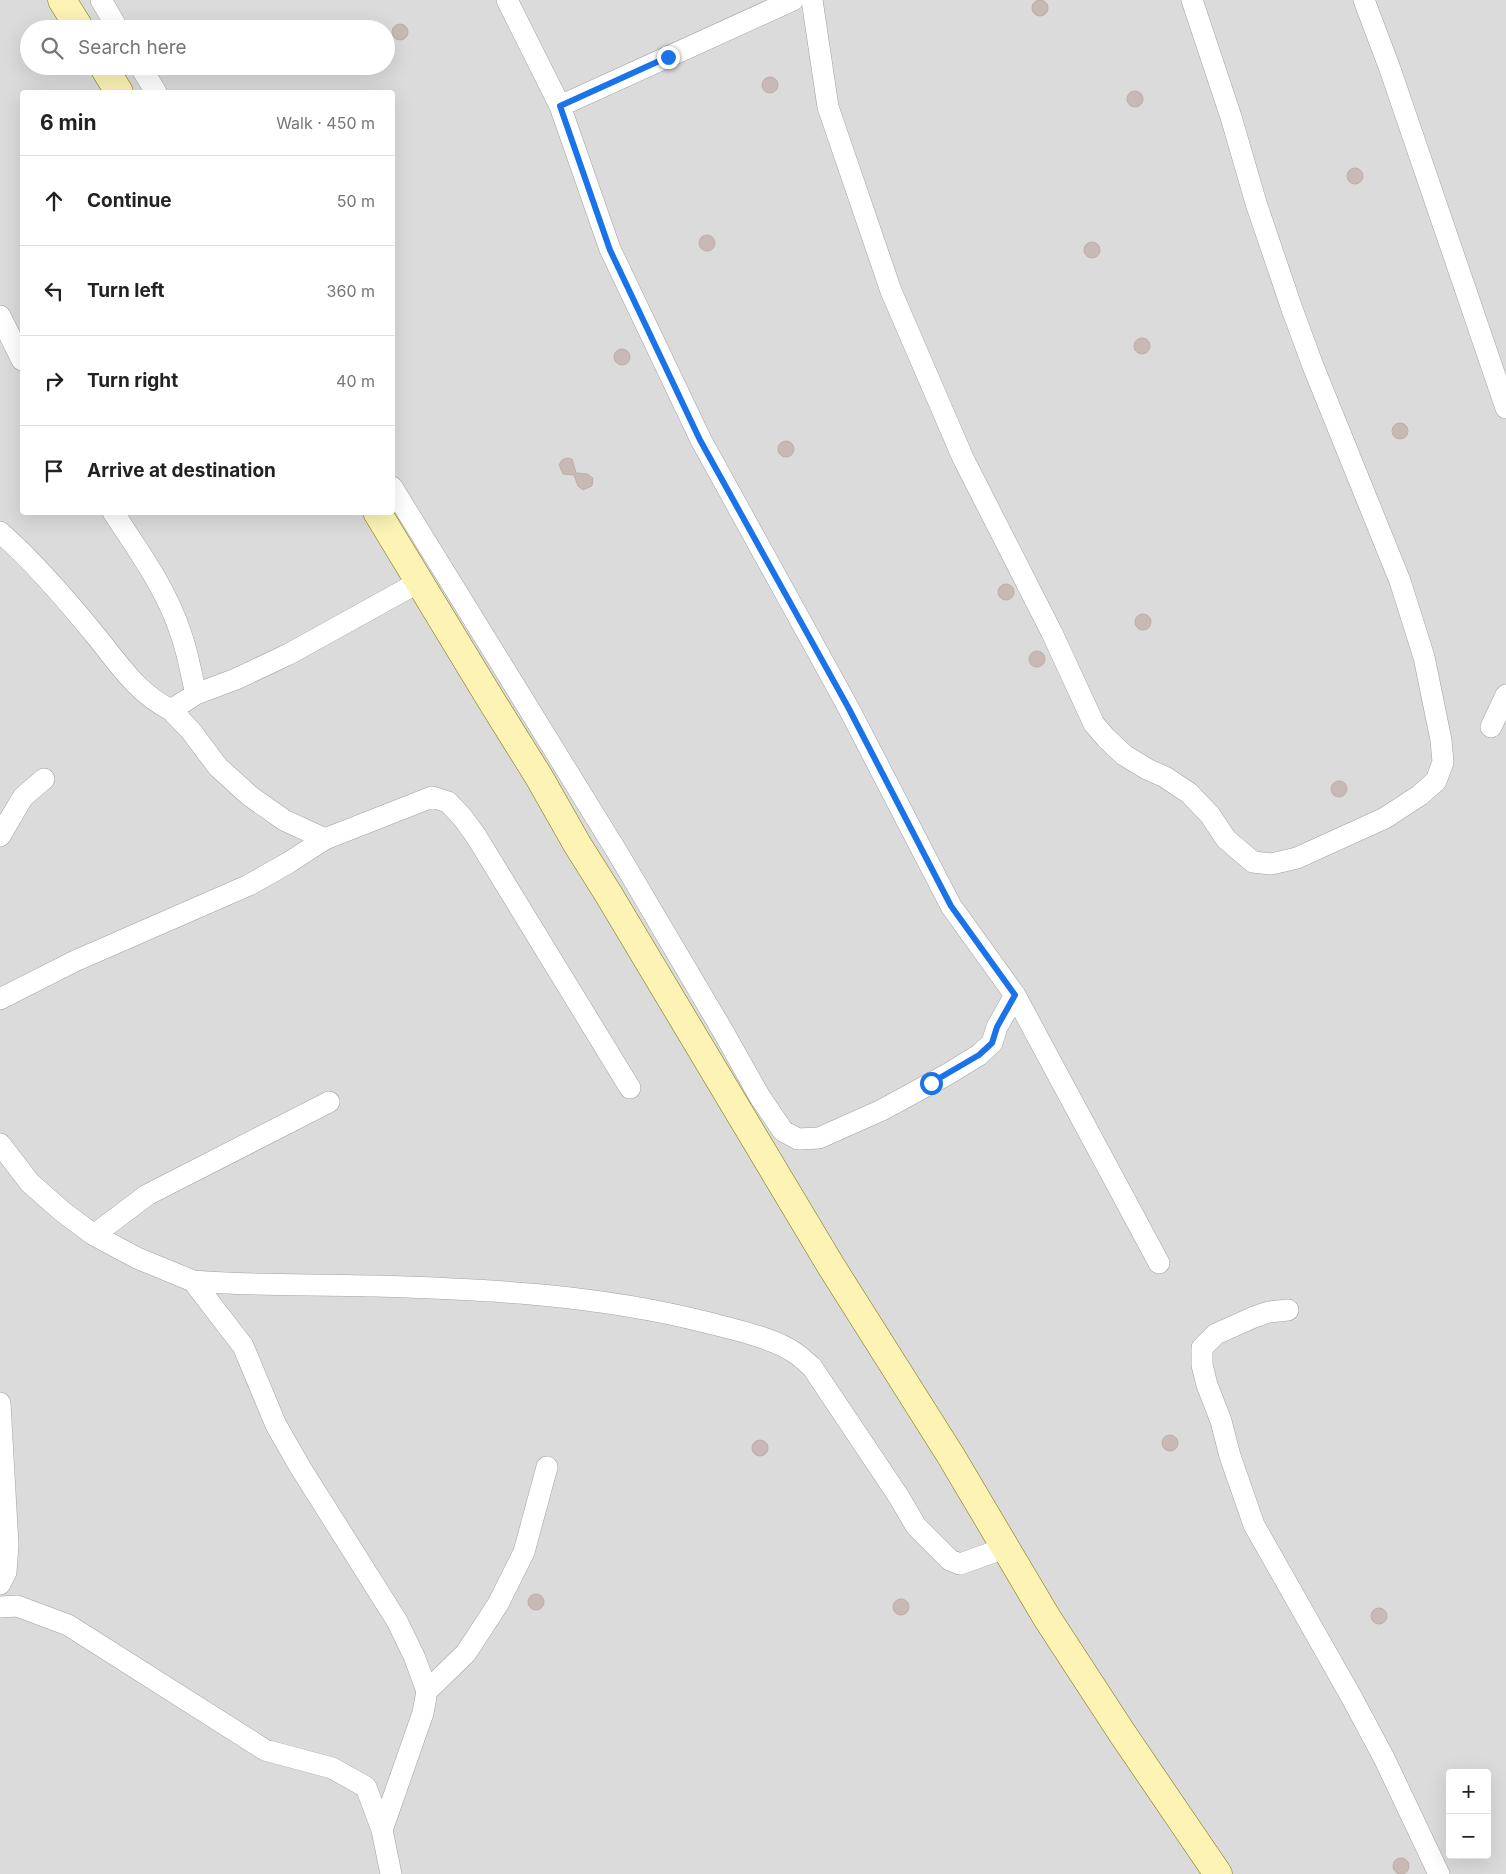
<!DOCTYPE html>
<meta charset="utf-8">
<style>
body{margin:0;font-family:Inter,sans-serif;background:#f6f6f6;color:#222}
.controls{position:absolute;right:15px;bottom:15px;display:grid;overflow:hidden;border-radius:5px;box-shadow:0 5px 20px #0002}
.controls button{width:45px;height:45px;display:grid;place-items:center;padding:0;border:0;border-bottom:1px solid #e0e0e0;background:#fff;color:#222;font:25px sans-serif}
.stop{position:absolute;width:15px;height:15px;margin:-11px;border:4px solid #1a73e8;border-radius:50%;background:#fff}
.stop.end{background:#1a73e8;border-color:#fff;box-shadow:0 1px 5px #0008}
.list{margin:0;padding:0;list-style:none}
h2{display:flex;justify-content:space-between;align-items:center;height:65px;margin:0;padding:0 20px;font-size:21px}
h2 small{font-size:16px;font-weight:400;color:#767676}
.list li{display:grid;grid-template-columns:32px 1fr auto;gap:15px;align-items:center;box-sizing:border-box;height:90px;padding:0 20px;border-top:1px solid #e0e0e0}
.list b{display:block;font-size:19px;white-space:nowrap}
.list em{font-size:16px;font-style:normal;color:#767676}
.icon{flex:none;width:28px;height:28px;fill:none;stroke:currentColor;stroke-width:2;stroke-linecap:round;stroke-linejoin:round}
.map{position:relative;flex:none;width:1506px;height:1874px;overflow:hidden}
.search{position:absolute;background:#fff;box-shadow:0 5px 20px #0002;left:20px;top:20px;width:375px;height:55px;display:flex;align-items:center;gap:12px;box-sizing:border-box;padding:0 18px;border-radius:28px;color:#767676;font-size:19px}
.panel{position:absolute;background:#fff;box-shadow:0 5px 20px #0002;left:20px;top:90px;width:375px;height:425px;border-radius:5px}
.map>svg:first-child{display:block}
.residential{fill:#dcdbdb;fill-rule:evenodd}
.building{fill:#c7bab6;stroke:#c1ada5}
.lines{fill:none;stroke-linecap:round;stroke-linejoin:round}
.street-casing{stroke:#a2a2a2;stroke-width:22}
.secondary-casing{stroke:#787101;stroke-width:29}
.street{stroke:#fff;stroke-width:21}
.secondary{stroke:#fcf3b5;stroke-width:28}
.route{stroke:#1a73e8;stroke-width:6}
</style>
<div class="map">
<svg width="1506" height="1874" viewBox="0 0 1506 1874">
<rect width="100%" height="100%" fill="#efe9e3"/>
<path class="residential" d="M0 0H1506V1874H0ZM29 29H386V66H29ZM22 92H392V512H22ZM1450 1773H1487V1855H1450Z"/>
<path class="building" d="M1032 8a8 8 0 1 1 16 0a8 8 0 1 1-16 0Z
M392 32a8 8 0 1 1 16 0a8 8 0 1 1-16 0Z
M762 85a8 8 0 1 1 16 0a8 8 0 1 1-16 0Z
M1127 99a8 8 0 1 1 16 0a8 8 0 1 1-16 0Z
M1347 176a8 8 0 1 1 16 0a8 8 0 1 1-16 0Z
M699 243a8 8 0 1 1 16 0a8 8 0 1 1-16 0Z
M1084 250a8 8 0 1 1 16 0a8 8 0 1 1-16 0Z
M1134 346a8 8 0 1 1 16 0a8 8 0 1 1-16 0Z
M614 357a8 8 0 1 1 16 0a8 8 0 1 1-16 0Z
M1392 431a8 8 0 1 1 16 0a8 8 0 1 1-16 0Z
M778 449a8 8 0 1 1 16 0a8 8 0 1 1-16 0Z
M567 458 572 459 576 473 587 474 593 478 592 486 583 490 578 486 574 475 563 474 559 465 562 460Z
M998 592a8 8 0 1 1 16 0a8 8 0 1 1-16 0Z
M1135 622a8 8 0 1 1 16 0a8 8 0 1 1-16 0Z
M1029 659a8 8 0 1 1 16 0a8 8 0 1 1-16 0Z
M1331 789a8 8 0 1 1 16 0a8 8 0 1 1-16 0Z
M1162 1443a8 8 0 1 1 16 0a8 8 0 1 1-16 0Z
M752 1448a8 8 0 1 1 16 0a8 8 0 1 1-16 0Z
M528 1602a8 8 0 1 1 16 0a8 8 0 1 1-16 0Z
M893 1607a8 8 0 1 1 16 0a8 8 0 1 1-16 0Z
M1371 1616a8 8 0 1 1 16 0a8 8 0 1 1-16 0Z
M1393 1866a8 8 0 1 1 16 0a8 8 0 1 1-16 0Z"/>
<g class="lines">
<g class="street-casing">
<path id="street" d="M101 0 118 29
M812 0 828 107 891 291 963 458 1052 633 1094 724 1106 738 1124 755 1147 769 1165 777 1189 793 1210 815 1226 839 1253 862 1271 864 1297 858 1385 818 1420 795 1436 781 1443 762 1441 740 1424 657 1400 581 1313 366 1292 309 1256 203 1231 117 1192 0
M1364 0 1390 69 1506 408
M140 66 156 92
M560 106 793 0
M0 316 22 360
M392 487 619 855 724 1033 760 1097 783 1131 798 1139 819 1138 882 1110 948 1074 979 1055 992 1043 997 1027 1015 995 951 906 848 707 701 440 610 249 560 106 507 0
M113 512C138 550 167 590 181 634 188 653 191 674 196 694
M0 532C35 563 66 599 96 636 119 664 137 693 171 710L196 694 236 679 289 654 419 582
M171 710 191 731 218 767 250 796 284 820 325 839
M1491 727 1506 695
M0 836 23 797 44 779
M1015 995 1159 1263
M0 999 75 961 249 885 288 863 325 839 432 797 448 802 463 818 476 836 630 1088
M0 1144 30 1183 63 1212 94 1235 137 1258 193 1281 243 1346 276 1425 300 1467 397 1621 414 1656 427 1691 423 1713 382 1830 391 1874
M94 1235 147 1195 329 1102
M193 1281C254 1286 314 1284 375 1286 486 1289 598 1295 705 1322 732 1329 776 1338 798 1355 803 1359 807 1363 812 1367L899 1497 916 1526 950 1560 960 1564 1005 1548
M1288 1310 1269 1312 1254 1317 1216 1334 1202 1348V1365L1207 1385 1221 1421 1230 1456 1254 1525 1352 1698 1384 1758 1439 1874
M0 1403 8 1545 6 1572 0 1584
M0 1607 17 1606 68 1625 265 1750 332 1768 366 1787 382 1830
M427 1691 466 1653 498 1604 524 1552 547 1467"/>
</g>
<g class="secondary-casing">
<path id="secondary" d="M62 0 80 29
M103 66 119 92
M377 512 491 700 539 777 577 844 609 895 831 1266 951 1456 1047 1618 1122 1733 1218 1874"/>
</g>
<use href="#street" class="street"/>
<use href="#secondary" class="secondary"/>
</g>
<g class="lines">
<path class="route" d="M668 57 560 106 610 250 700 440 848 707 951 906 1015 995 997 1027 992 1043 979 1055 931 1083"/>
</g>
</svg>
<div class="controls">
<button>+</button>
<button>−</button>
</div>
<div class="stop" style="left:931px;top:1083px"></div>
<div class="stop end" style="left:668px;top:57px"></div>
<div class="search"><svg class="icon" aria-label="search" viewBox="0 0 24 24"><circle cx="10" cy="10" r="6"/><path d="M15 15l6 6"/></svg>Search here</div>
<section class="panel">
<h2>6 min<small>Walk · 450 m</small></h2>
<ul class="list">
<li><svg class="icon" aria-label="ahead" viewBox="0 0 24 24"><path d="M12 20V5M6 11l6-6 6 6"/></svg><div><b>Continue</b></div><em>50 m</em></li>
<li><svg class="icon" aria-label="left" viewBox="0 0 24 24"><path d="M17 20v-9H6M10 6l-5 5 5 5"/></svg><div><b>Turn left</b></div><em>360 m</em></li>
<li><svg class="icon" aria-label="right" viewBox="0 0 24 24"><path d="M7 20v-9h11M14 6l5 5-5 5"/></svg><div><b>Turn right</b></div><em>40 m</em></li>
<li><svg class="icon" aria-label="arrive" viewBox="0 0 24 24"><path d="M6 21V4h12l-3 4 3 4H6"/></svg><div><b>Arrive at destination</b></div></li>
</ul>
</section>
</div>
